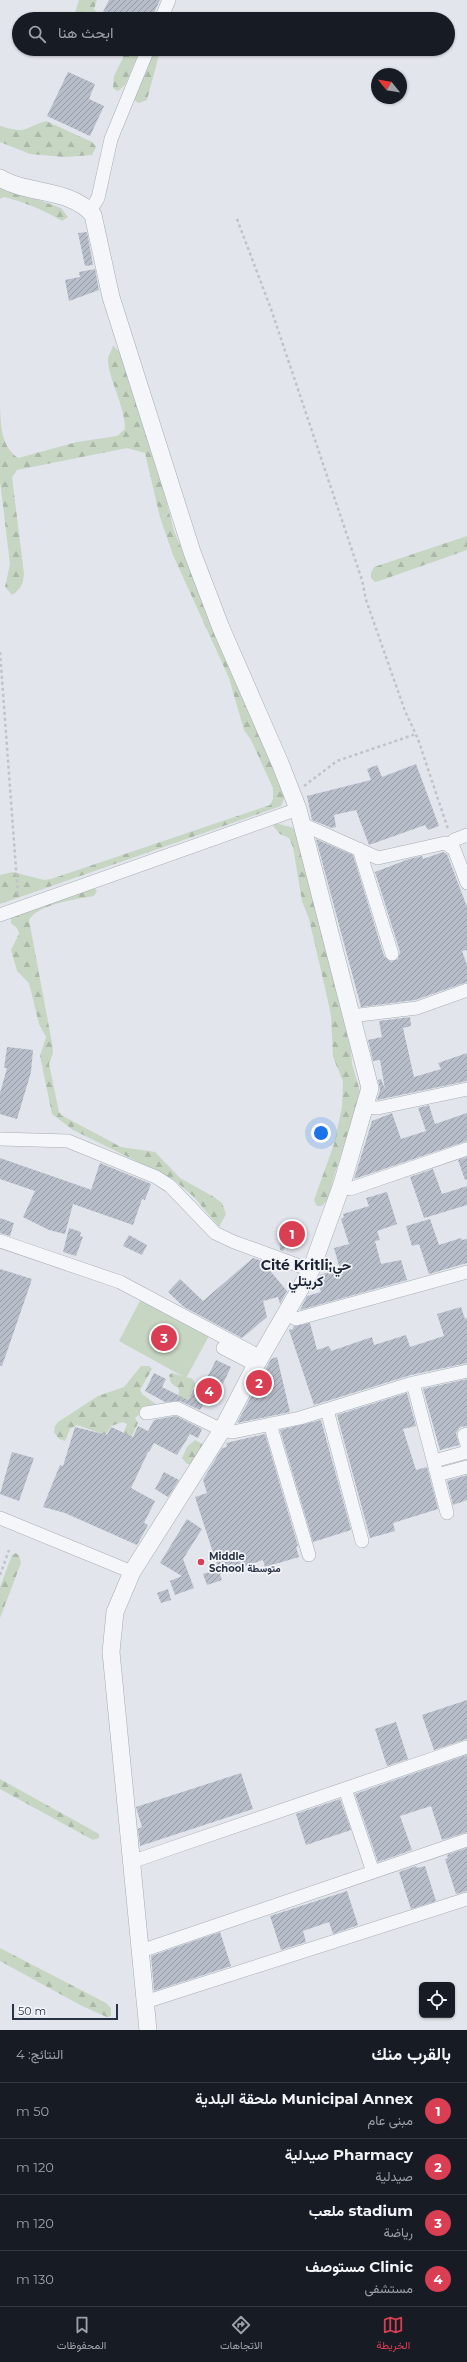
<!DOCTYPE html>
<html lang="ar">
<meta charset="utf-8">
<style>
body{margin:0;font-family:Montserrat,Vazirmatn,sans-serif;background:#20242c;color:#f1f3f6;direction:rtl}
.controls{position:absolute;right:12px;bottom:12px;display:grid;overflow:hidden;border-radius:6px;box-shadow:0 1px 3px #0004}
.controls button{width:36px;height:36px;display:grid;place-items:center;padding:0;border:0;border-bottom:1px solid #363941;background:#171b24;color:#f1f3f6;font:20px sans-serif}
.compass{position:absolute;left:371px;top:68px;width:36px;height:36px;border-radius:50%;background:#171b24;box-shadow:0 1px 3px #0004;rotate:300deg}
.scale{position:absolute;left:12px;bottom:10px;width:106px;box-sizing:border-box;padding-left:4px;border:2px solid #283245;border-top:0;font-size:11px;line-height:14px;white-space:nowrap;color:#283245;-webkit-text-stroke:3px #f2f4f8;paint-order:stroke}
.you{position:absolute;left:321px;top:1133px;width:14px;height:14px;margin:-10px;border:3px solid #fff;border-radius:50%;background:#1a73e8;box-shadow:0 0 0 6px #1a73e833}
.badge{display:grid;place-items:center;width:26px;height:26px;border-radius:50%;background:#d93e53;color:#fff;font-size:13px;font-weight:700}
.pin{position:absolute;translate:-50% -50%;border:2px solid #fff;box-shadow:0 1px 4px #0006}
.list{margin:0;padding:0;list-style:none}
h2{display:flex;justify-content:space-between;align-items:center;height:52px;margin:0;padding:0 16px;font-size:17px}
h2 small{font-size:13px;font-weight:400;color:#9ea1a6}
.list li{display:grid;grid-template-columns:26px 1fr auto;gap:12px;align-items:center;box-sizing:border-box;height:56px;padding:0 16px;border-top:1px solid #363941}
.list b{display:block;font-size:15px;white-space:nowrap}
.list p{margin:0;font-size:13px;white-space:nowrap;color:#9ea1a6}
.list em{font-size:13px;font-style:normal;color:#9ea1a6}
.icon{flex:none;width:22px;height:22px;fill:none;stroke:currentColor;stroke-width:2;stroke-linecap:round;stroke-linejoin:round}
.map{position:relative;flex:none;width:467px;height:2030px;overflow:hidden;direction:ltr}
.search{position:absolute;background:#171b24;box-shadow:0 1px 3px #0004;left:12px;right:12px;top:12px;height:44px;display:flex;align-items:center;gap:10px;box-sizing:border-box;padding:0 14px;border-radius:22px;color:#9ea1a6;font-size:15px}
.sheet{height:276px;background:#171b24}
nav{display:flex;justify-content:space-around;align-items:center;box-sizing:border-box;height:56px;border-top:1px solid #363941;background:#171b24;font-size:11px;color:#9ea1a6}
nav a{display:grid;justify-items:center;gap:2px}
nav .on{color:#d93e53}
.map>svg:first-child{display:block}
.forest{fill:url(#forest-firs)}
.park{fill:#c7d6c2}
.building{fill:url(#building-hatch)}
.lines{fill:none;stroke-linecap:round;stroke-linejoin:round}
.minor-casing{stroke:#a6acb6;stroke-width:14}
.tertiary-casing{stroke:#a6acb6;stroke-width:18}
.path{stroke:#c0c3ca;stroke-width:2.5;stroke-dasharray:3 3;stroke-linecap:butt}
.minor{stroke:#f5f6f9;stroke-width:13}
.tertiary{stroke:#f5f6f9;stroke-width:17}
.poi-dot{fill:#d93e53;stroke:#f2f4f8;stroke-width:1.5}
.labels{text-anchor:middle;stroke-width:3.5;stroke-linejoin:round;paint-order:stroke}
.poi-label{font-size:10px;font-weight:bold;fill:#283245;stroke:#f2f4f8;text-anchor:start}
.district-label{font-size:14px;font-weight:bold;fill:#1a2335;stroke:#f2f4f8}
</style>
<div class="map">
<svg width="467" height="2030" viewBox="0 0 467 2030">
<defs>
<pattern id="forest-firs" width="22" height="20" patternUnits="userSpaceOnUse"><rect width="22" height="20" fill="#c7d6c2"/><path d="M5 1l3.5 6h-7zM16 11l3.5 6h-7z" fill="#abb8a8"/></pattern>
<pattern id="building-hatch" width="6" height="6" patternUnits="userSpaceOnUse"><rect width="6" height="6" fill="#b8bec9"/><path d="M-1 1l2-2M0 6l6-6M5 7l2-2" fill="none" stroke="#969ba5"/></pattern>
</defs>
<rect width="100%" height="100%" fill="#e2e5eb"/>
<path class="forest" d="M79 0H97L94 9 102 19H73Z
M123 49 140 50 125 85 118 91 113 88 114 76 123 58Z
M157 49 160 51 147 100 139 103 134 100 152 52Z
M46 121 92 142 96 147 92 155 65 157 30 154 0 142V126C28 134 21 129 46 121Z
M0 186 61 208 68 217 62 221C44 210 24 202 4 197L0 199Z
M113 346 121 353 157 465 174 531 285 796 281 806 0 904V875L13 872 44 880 51 879 270 805 273 799V788L251 740 244 730 229 678 173 555 160 517 145 453 127 448 17 470 12 477 24 574C23 584 21 589 12 595L5 587 10 564 0 481V407C1 427 1 446 18 458L77 442 117 436 125 429C125 405 107 376 108 358 109 354 112 350 113 346Z
M467 536V550L379 581 375 582 371 578V573L374 567Z
M276 823 293 828 300 837 351 1051 352 1064 361 1095 335 1173 328 1199 322 1206H317L314 1200 334 1144 342 1107 343 1081 333 1057 331 1016 326 992 309 919 302 901 293 847 289 838 280 834 273 826Z
M93 887 97 891 94 896C77 899 38 904 29 920L52 1043 53 1053 49 1064 59 1112 61 1115 121 1147 155 1152 180 1178 214 1197 222 1203 226 1214 219 1227 194 1197 173 1179 73 1130 52 1114 40 1056 46 1037 39 1024 29 983 17 971 11 950 19 934 17 928 11 923V917L81 893Z
M141 1366H149L152 1369 140 1390 143 1395 156 1404V1408L143 1411 135 1418 138 1423 131 1438 123 1434 127 1424 123 1422 111 1426 103 1439 98 1438 100 1433 77 1425 70 1429 65 1441 59 1439 54 1432 55 1426 58 1422 98 1396 124 1387Z
M172 1373 193 1379 195 1384 187 1402 178 1399 179 1389 171 1383 169 1375Z
M195 1440 204 1445 193 1464H187L182 1458 187 1447Z
M16 1553 19 1556 21 1563 0 1618V1587L12 1555Z
M0 1779 99 1834V1838L93 1840 0 1789Z
M0 1948 106 2003 111 2008V2016L107 2017 82 2006 0 1961Z"/>
<path class="park" d="M141 1299 209 1336 186 1378 119 1341Z"/>
<path class="building" d="M109 0H160L151 19H118L103 12Z
M68 72 95 84 89 99 104 106 90 136 47 116Z
M87 232 93 265 85 266 78 233Z
M95 269 99 290 69 301 65 280 80 277 79 272Z
M416 764 439 826 428 830 425 825 369 845 356 810 334 815 336 827 332 828 312 820 307 796 371 780 367 769 377 765 382 777Z
M316 839 353 855 384 956 391 962 398 959 400 952 375 872 409 859 422 856 423 859 443 852 447 854 467 907V950L462 951 467 965V982L415 1000 361 1007Z
M410 1017 411 1026 403 1028 414 1077 441 1069 438 1063 467 1053V1081L377 1100 380 1090 378 1080 381 1079 385 1089 380 1060 373 1061 368 1040 382 1037 379 1021Z
M7 1047 33 1050 31 1072 17 1119 0 1114V1093L7 1068H4Z
M429 1105 435 1124 467 1113V1141L354 1179 372 1121 392 1113 401 1139 426 1131 418 1108Z
M467 1157V1179L465 1180 458 1160Z
M0 1158 89 1189 91 1190 100 1163 151 1184 145 1200 142 1199 133 1225 73 1204 65 1234 49 1230 23 1217 35 1191 0 1179Z
M433 1169 442 1194 467 1186V1205L424 1218 410 1177Z
M387 1192 397 1224 377 1231 380 1240 375 1241 381 1264 401 1260 407 1280 300 1310 307 1296 321 1292 317 1280 320 1275 340 1269 334 1248 349 1244 341 1219 344 1217 343 1214 369 1206 366 1198Z
M0 1218 14 1223 10 1236 0 1233Z
M430 1219 439 1245 461 1238 462 1240 467 1239V1263L429 1274 419 1244 412 1246 406 1226Z
M288 1222H297L304 1225V1240L299 1237 294 1241H289L283 1251 280 1250 279 1228Z
M69 1228 81 1232 80 1236 83 1237 76 1256 63 1252Z
M129 1235 147 1245 142 1255 123 1246Z
M253 1258 262 1261 287 1291 280 1304 278 1297 263 1301 267 1317 242 1338 184 1307 168 1292 180 1279 203 1301Z
M0 1269 32 1279 2 1366H0Z
M461 1307 465 1319 467 1318V1363L411 1375 314 1405 289 1330 293 1329 294 1326 310 1323 317 1350 329 1346 331 1351 372 1337 374 1345 406 1335 410 1347 444 1336 437 1314Z
M277 1357 290 1412 237 1423 271 1359Z
M216 1360 231 1367 214 1402 207 1398 200 1410 180 1401 165 1402 145 1391 154 1373 166 1379 162 1387 188 1400 194 1389 200 1392Z
M467 1379V1426L460 1427 456 1433 459 1445 440 1450 423 1389Z
M407 1393 416 1426 403 1429 416 1470 427 1467 438 1509 393 1523 395 1531 370 1538 337 1415Z
M176 1416 202 1429 198 1438 190 1434 177 1455 154 1443 149 1452H148L131 1488 155 1501 144 1523 148 1525 137 1545 65 1513 43 1507 60 1465 63 1466 75 1427 107 1435 111 1427 133 1437 138 1426 148 1431 154 1420Z
M321 1420 351 1530 313 1542 280 1430Z
M265 1434 298 1546 296 1547 299 1557 265 1567 263 1560 220 1574 195 1497 207 1493 203 1480 222 1448 227 1447 226 1443Z
M12 1452 34 1458 19 1501 0 1494Z
M164 1472 179 1480 168 1497 155 1489Z
M467 1475V1500L453 1505 447 1481Z
M187 1519 202 1529 183 1559 194 1588 175 1595 170 1581 182 1576 160 1563Z
M218 1569 222 1580 207 1585 203 1574Z
M168 1589 171 1600 161 1603 157 1593Z
M467 1700V1739L434 1750 422 1715Z
M396 1722 408 1759 387 1766 375 1729Z
M467 1755V1832L442 1840 431 1806 400 1816 412 1850 378 1862 355 1794Z
M241 1773 253 1809 140 1846 138 1829 142 1827 136 1807Z
M340 1799 351 1830 306 1845 296 1814Z
M467 1848V1891L456 1894 445 1859 448 1858 447 1855Z
M416 1866 417 1868 425 1866 436 1901 411 1909 399 1872Z
M347 1891 358 1925 333 1934 329 1922 303 1931 306 1942 281 1950 270 1916Z
M220 1932 231 1966 154 1991 151 1956Z"/>
<g class="lines">
<g class="minor-casing">
<path id="minor" d="M161 19 169 0
M90 211 98 198 111 139 148 49
M302 824 378 858 445 843 454 849 467 883
M451 845 454 840 467 835
M359 849 392 954
M0 915 298 809
M351 1016 417 1008 467 990
M364 1107 378 1108 467 1089
M0 1139 68 1141 156 1177 170 1186 215 1233 234 1242 311 1270
M341 1187 350 1189 467 1149
M0 1241 120 1282 261 1357
M286 1314 296 1319 467 1272
M223 1348 256 1365
M413 1383 447 1513
M327 1410 362 1541
M146 1413 177 1408 222 1430 233 1432 300 1418 413 1383 467 1371
M270 1424 309 1555
M467 1434 464 1435 467 1445
M434 1461 467 1452
M437 1475 467 1467
M0 1518 132 1572
M345 1789 373 1872
M131 1862 467 1747
M141 1951 467 1840
M145 2002 467 1899"/>
</g>
<g class="tertiary-casing">
<path id="tertiary" d="M0 178C28 195 71 188 93 215L111 297 192 552 221 628 280 763 298 809 370 1088 342 1184 311 1270 256 1365 222 1430 132 1572 115 1612 111 1652 148 2030"/>
</g>
<path class="path" d="M237 219 271 309 362 580 366 600 405 711 418 739 448 829
M0 652 18 896
M304 786 337 761 416 734
M0 1575 9 1550"/>
<use href="#minor" class="minor"/>
<use href="#tertiary" class="tertiary"/>
</g>
<circle class="poi-dot" cx="201" cy="1562" r="4"/>
<g class="labels">
<g class="poi-label">
<text x="209" y="1560">Middle<tspan x="209" dy="12">School متوسطة</tspan></text>
</g>
<g class="district-label">
<text x="306" y="1270">Cité Kritli;حي<tspan x="306" dy="16">كريتلي</tspan></text>
</g>
</g>
</svg>
<div class="controls">
<button><svg class="icon" aria-label="locate" viewBox="0 0 24 24"><circle cx="12" cy="12" r="6"/><path d="M12 2v4M12 18v4M2 12h4M18 12h4"/></svg></button>
</div>
<svg class="compass" viewBox="-18 -18 36 36"><path d="M0-13l5 13h-10z" fill="#e53935"/><path d="M0 13l5-13h-10z" fill="#9ea1a6"/></svg>
<div class="scale">50 m</div>
<div class="you"></div>
<div class="pin badge" style="left:292px;top:1234px">1</div>
<div class="pin badge" style="left:259px;top:1383px">2</div>
<div class="pin badge" style="left:164px;top:1338px">3</div>
<div class="pin badge" style="left:209px;top:1391px">4</div>
<div class="search"><svg class="icon" aria-label="search" viewBox="0 0 24 24"><circle cx="10" cy="10" r="6"/><path d="M15 15l6 6"/></svg>ابحث هنا</div>
</div>
<section class="sheet">
<h2>بالقرب منك<small>النتائج: 4</small></h2>
<ul class="list">
<li><span class="badge">1</span><div><b>Municipal Annex ملحقة البلدية</b><p>مبنى عام</p></div><em>50 m</em></li>
<li><span class="badge">2</span><div><b>Pharmacy صيدلية</b><p>صيدلية</p></div><em>120 m</em></li>
<li><span class="badge">3</span><div><b>stadium ملعب</b><p>رياضة</p></div><em>120 m</em></li>
<li><span class="badge">4</span><div><b>Clinic مستوصف</b><p>مستشفى</p></div><em>130 m</em></li>
</ul>
</section>
<nav>
<a class="on"><svg class="icon" aria-label="map" viewBox="0 0 24 24"><path d="M3 6l6-2 6 2 6-2v14l-6 2-6-2-6 2zM9 4v14M15 6v14"/></svg>الخريطة</a>
<a><svg class="icon" aria-label="directions" viewBox="0 0 24 24"><path d="M12 3l9 9-9 9-9-9zM9 14v-3h6M13 9l2 2-2 2"/></svg>الاتجاهات</a>
<a><svg class="icon" aria-label="saved" viewBox="0 0 24 24"><path d="M7 4h10v16l-5-4-5 4z"/></svg>المحفوظات</a>
</nav>
